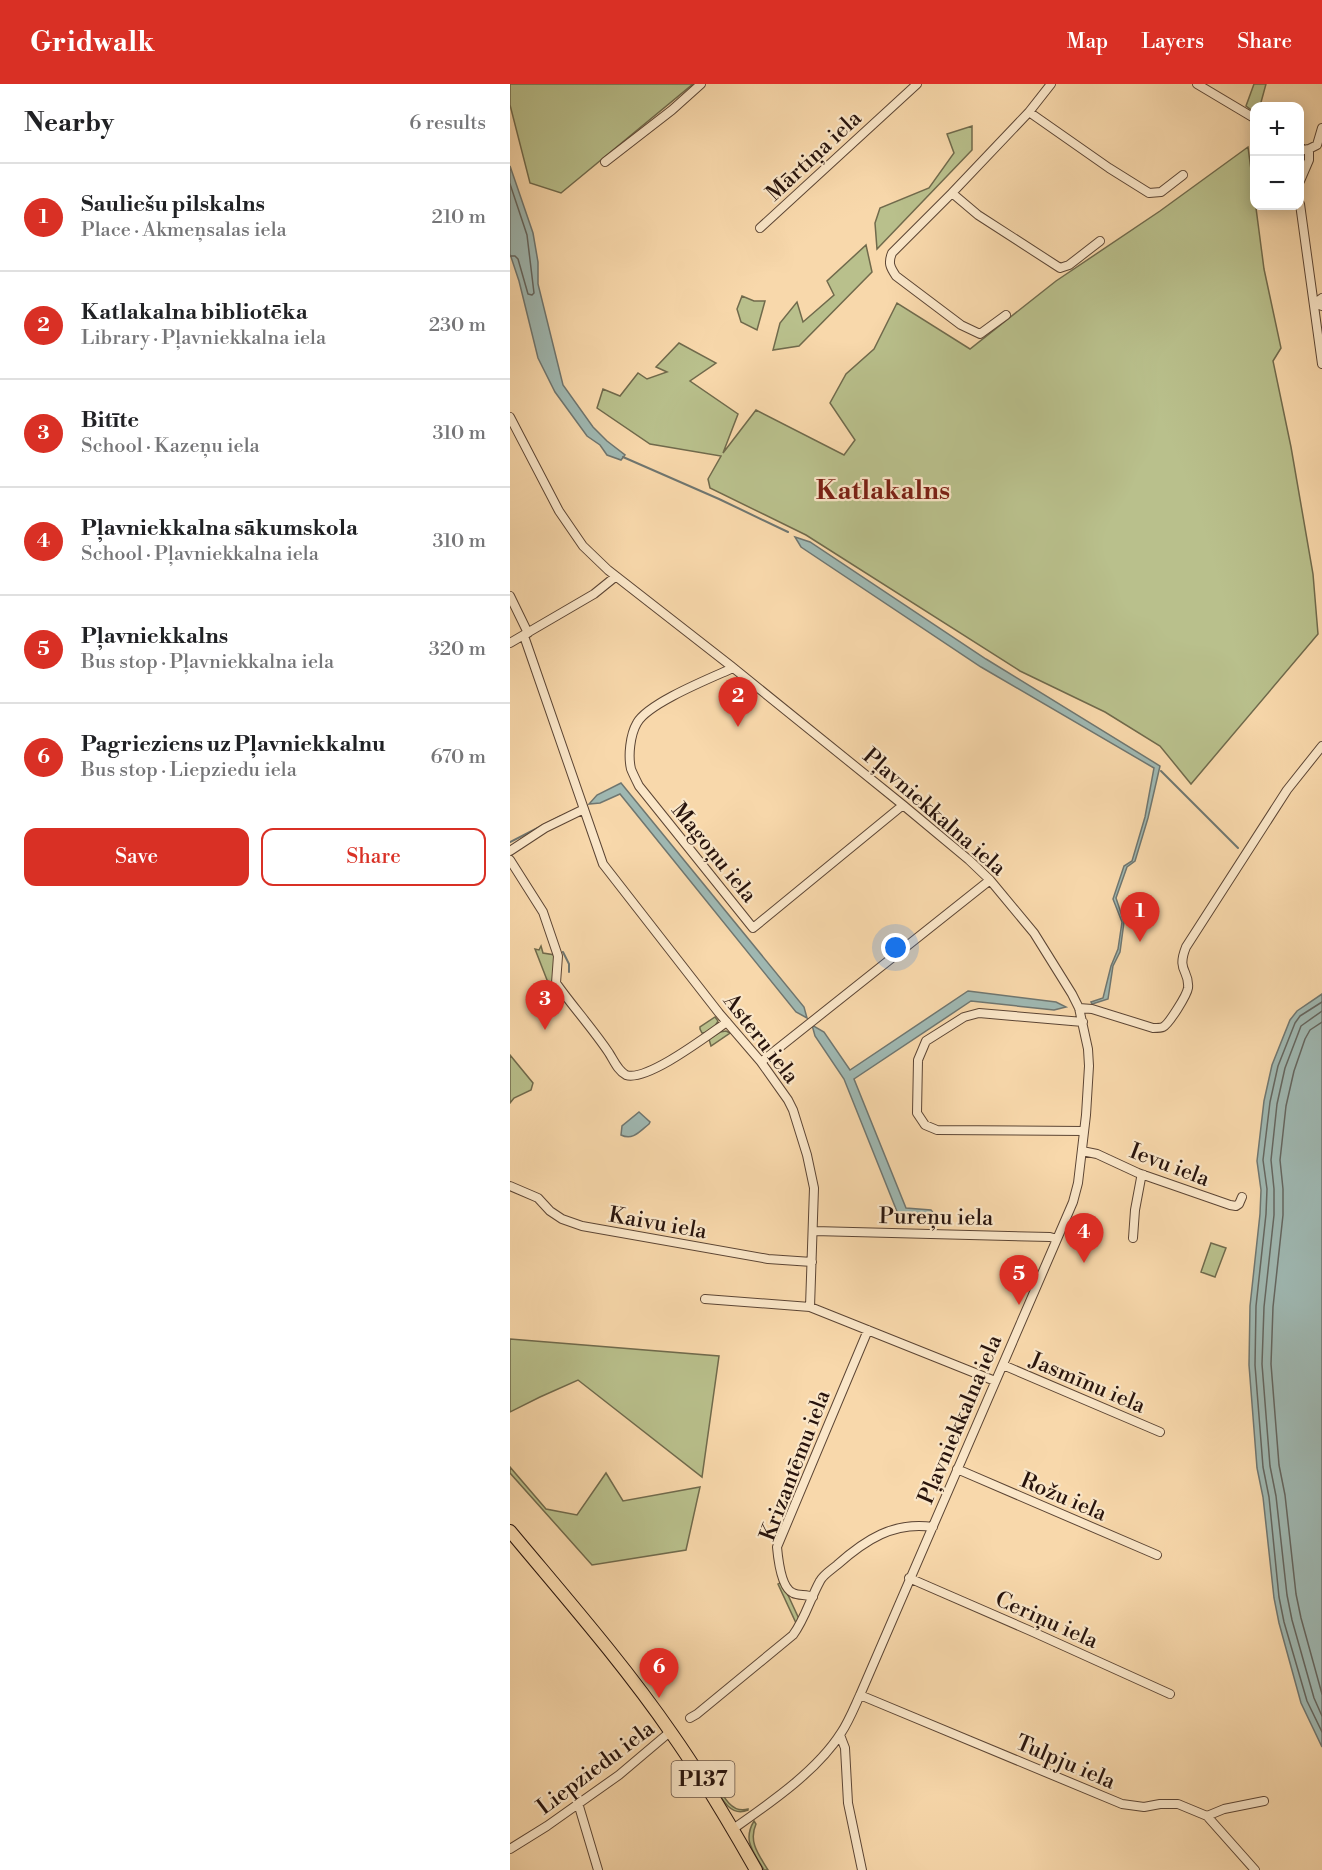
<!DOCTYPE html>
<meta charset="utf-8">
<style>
body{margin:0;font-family:"Libre Bodoni",serif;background:#f6f6f6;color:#202124}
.controls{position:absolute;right:18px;top:18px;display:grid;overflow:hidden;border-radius:12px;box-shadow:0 3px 15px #0003}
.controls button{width:54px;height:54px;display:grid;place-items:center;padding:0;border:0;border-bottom:2px solid #e0e0e0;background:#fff;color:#202124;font:30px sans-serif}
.you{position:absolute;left:386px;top:864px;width:21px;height:21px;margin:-15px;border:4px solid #fff;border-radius:50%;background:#1a73e8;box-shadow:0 0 0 9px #1a73e833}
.badge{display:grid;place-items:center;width:39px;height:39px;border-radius:50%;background:#d93025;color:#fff;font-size:20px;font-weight:700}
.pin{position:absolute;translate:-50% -50px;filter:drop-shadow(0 2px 3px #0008)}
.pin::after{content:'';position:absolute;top:32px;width:21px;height:18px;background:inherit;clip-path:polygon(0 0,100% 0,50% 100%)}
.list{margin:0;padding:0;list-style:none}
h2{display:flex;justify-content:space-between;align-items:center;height:78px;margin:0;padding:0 24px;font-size:26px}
h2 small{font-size:20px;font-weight:400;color:#757577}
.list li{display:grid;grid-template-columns:39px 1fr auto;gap:18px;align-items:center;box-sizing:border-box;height:108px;padding:0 24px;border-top:2px solid #e0e0e0}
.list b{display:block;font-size:22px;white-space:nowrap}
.list p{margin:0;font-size:20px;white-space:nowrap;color:#757577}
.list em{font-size:20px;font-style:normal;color:#757577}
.actions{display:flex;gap:12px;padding:18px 24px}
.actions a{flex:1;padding:14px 0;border:2px solid #d93025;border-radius:12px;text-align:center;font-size:21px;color:#d93025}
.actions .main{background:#d93025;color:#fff}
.map{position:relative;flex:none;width:812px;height:1786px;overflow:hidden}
header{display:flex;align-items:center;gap:36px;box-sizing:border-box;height:84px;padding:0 30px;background:#d93025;color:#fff}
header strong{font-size:28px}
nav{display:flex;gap:33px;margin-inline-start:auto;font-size:21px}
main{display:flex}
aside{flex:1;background:#fff}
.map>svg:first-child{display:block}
.green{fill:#b9c08c;stroke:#706a4c;stroke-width:1.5}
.water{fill:#9fb8b2;stroke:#6f7670;stroke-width:1.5}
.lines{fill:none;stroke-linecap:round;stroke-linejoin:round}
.shore{stroke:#646660;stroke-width:1.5}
.stream{stroke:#6f7670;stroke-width:2}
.minor-casing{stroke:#5c4534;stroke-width:10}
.primary-casing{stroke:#28140d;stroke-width:14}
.minor{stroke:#fae6c8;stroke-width:8}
.primary{stroke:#f8d8ab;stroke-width:12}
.labels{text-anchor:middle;stroke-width:4.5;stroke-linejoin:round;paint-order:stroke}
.shield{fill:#fae6c8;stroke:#675345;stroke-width:1.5}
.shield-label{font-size:21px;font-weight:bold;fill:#28140d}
.street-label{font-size:22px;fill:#28140d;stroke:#fae6c8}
.quarter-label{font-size:26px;font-weight:bold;fill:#7a1f14;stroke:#fae6c8}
</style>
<header>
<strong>Gridwalk</strong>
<nav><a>Map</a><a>Layers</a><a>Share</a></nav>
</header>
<main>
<aside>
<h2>Nearby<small>6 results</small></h2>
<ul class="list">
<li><span class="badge">1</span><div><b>Sauliešu pilskalns</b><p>Place · Akmeņsalas iela</p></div><em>210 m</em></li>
<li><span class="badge">2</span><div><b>Katlakalna bibliotēka</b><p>Library · Pļavniekkalna iela</p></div><em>230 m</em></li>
<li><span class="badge">3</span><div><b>Bitīte</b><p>School · Kazeņu iela</p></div><em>310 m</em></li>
<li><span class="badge">4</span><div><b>Pļavniekkalna sākumskola</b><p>School · Pļavniekkalna iela</p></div><em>310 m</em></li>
<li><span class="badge">5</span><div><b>Pļavniekkalns</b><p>Bus stop · Pļavniekkalna iela</p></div><em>320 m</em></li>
<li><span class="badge">6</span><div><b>Pagrieziens uz Pļavniekkalnu</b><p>Bus stop · Liepziedu iela</p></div><em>670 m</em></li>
</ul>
<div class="actions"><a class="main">Save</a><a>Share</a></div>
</aside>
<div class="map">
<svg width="812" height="1786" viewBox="0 0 812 1786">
<rect width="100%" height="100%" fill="#f8d8ab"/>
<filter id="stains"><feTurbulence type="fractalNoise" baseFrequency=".00333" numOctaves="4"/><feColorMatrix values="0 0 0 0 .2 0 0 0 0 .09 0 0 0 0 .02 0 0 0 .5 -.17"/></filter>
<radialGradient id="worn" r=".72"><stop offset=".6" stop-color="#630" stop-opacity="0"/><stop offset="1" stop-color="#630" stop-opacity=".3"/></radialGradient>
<path class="green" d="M0 0H183L51 109 20 99 0 21Z
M744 0H756L750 22H744V28L736 22Z
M462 42V66L367 165 365 139 370 124 419 104 444 69 437 50Z
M738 63 754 185 771 264 763 277 781 363 803 490 808 550 681 700 650 662 595 628 510 587 296 451 200 404 198 395 211 372 140 360 87 324 93 305 110 312 128 289 137 295 157 288 146 283 169 259 206 279 180 297 228 330 213 369 246 326 334 371 345 356 320 319 336 290 364 265 387 219 460 265 546 197 650 127Z
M356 161 362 188 289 262 263 266 270 239 287 218 293 238 324 211 317 197Z
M232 212 244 217H255L247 246 231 238 227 225Z
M31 862 33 869 45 871 43 899 53 913V918L37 896 25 865 29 866Z
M205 933 208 937C206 942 199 949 192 949L190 945V943Z
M216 947 220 949 201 962 199 955 210 948Z
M0 971 23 999 21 1006 4 1014 0 1019Z
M701 1159 716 1164 705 1193 691 1188Z
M0 1255 209 1272 192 1393 68 1296 30 1313 0 1328Z
M0 1383 36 1425 67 1431 96 1389 113 1417 190 1403 176 1466 82 1481 0 1389Z
M272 1498 289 1535 286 1539 268 1500Z
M202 1691C210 1705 219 1731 238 1725V1726C218 1735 208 1707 199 1693Z
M244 1737 246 1740C238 1758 249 1771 258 1786H254C244 1768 232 1757 244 1737Z"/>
<path class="water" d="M0 82 23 149 28 178V200L53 301 83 343 97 357 115 371 111 376 97 371 90 361 77 352 45 308 28 274 9 197 0 170Z
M285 453 300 458 476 575 650 682 638 734 625 777 617 783 606 814 614 838 610 868 603 882 598 915 582 920 581 918 593 914 601 882 608 865 612 838 603 815 614 782 622 777 635 733 644 684 471 583 291 463Z
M111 699 294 923 297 934 286 928 110 710 90 719 79 720 87 711Z
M458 907 546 918 556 923 544 926 461 917 344 995 396 1124 421 1126 424 1130 422 1134 419 1135 392 1133 388 1130 334 995 305 952 302 941 314 948 340 986Z
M812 910V1663L791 1619 769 1539 764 1514 753 1413 747 1384 739 1281 740 1222 750 1130 751 1106 747 1077 754 1017 762 981 780 936 787 927Z
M129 1028 140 1038 139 1040C130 1047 123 1057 111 1051L112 1042Z"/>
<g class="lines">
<path class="shore" d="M0 100 17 151 24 209 22 211 18 210 8 175 5 172H0
M812 918 790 932 785 939 768 982 760 1018 753 1076 757 1105 756 1130 746 1222 745 1281 753 1383 759 1413 769 1513 774 1538 797 1617 812 1648
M812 927 791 942 775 984 767 1020 761 1076 764 1105V1131L754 1223 752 1280 760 1382 766 1412 777 1511 782 1536 804 1614 812 1632
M812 938 800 946 795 955 784 987 776 1022 770 1076 773 1105V1131L763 1223 761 1280 769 1381 775 1411 786 1510 791 1534 812 1610"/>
<path class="stream" d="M113 373 209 415 278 448
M651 687 728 764
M0 758 51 732
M53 868 59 880V888"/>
<g class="minor-casing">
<path id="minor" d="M541 0 519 28 599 84 639 109 651 108 673 91
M687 0 744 34
M519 28 442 109 468 131 550 184 559 181 590 157
M790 63 793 66 799 65
M799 65 807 61 812 44
M95 78 162 26 191 0
M790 97 799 76V65
M442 109 382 169C378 179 380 183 386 192L451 241 470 250 496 231
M790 120 812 280
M250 144 407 0
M812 214 805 219 812 222
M0 333 49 427 73 462 98 486 221 582 393 721 459 776 480 796 524 849 562 910 569 924 578 965 579 982 576 1031 568 1099 563 1118 350 1611C344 1624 339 1637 331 1649 307 1687 260 1719 223 1745
M0 512 18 549
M14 552 93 780 209 929 251 978 278 1016 283 1026 297 1071 304 1104 300 1223 485 1297
M0 559 84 510 105 493
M223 584C201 594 138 619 127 639 120 651 118 672 121 685 123 690 126 696 129 702L243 844 393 721
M0 767 35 744 74 725
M0 776 33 828 48 872 46 899C63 923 83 945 99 969 104 977 108 987 116 991 137 998 198 951 217 938
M569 924 582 925 643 944C645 944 651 944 653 943 659 940 677 911 678 904 680 886 666 888 676 863L777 706 812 662
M573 938 469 929 454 933 416 957 408 976 407 1029 415 1041 427 1046 574 1047
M251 978 480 796
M572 1067 587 1070 628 1089 720 1121 726 1122 729 1120 732 1113
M0 1102 28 1114 40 1127 52 1135 72 1142 258 1175 302 1178
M304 1147 540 1153 547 1155
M623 1154 625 1126 631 1094 634 1091
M195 1215 300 1223
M493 1281 650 1348
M447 1385 647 1471
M399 1494 523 1548 660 1610
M303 1513C296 1510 289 1512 283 1509 271 1504 268 1474 267 1463L358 1246
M350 1611 612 1720 634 1723 650 1720H668L697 1732 745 1786
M180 1634 187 1630 283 1551C295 1535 300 1515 310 1497 313 1491 321 1486 327 1481 355 1456 384 1437 423 1443
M330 1651 335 1664 338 1719 352 1786
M68 1719 88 1786
M697 1732 714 1725 754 1717
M0 1765 37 1742 109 1691 161 1647"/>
</g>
<g class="primary-casing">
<path id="primary" d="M0 1447C55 1513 113 1579 162 1650 193 1694 220 1740 246 1786"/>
</g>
<use href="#minor" class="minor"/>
<use href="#primary" class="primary"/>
</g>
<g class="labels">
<rect class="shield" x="161.5" y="1677" width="63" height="36" rx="4.5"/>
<g class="shield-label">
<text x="193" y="1702">P137</text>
</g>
<g class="street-label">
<text transform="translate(303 71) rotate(-43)" y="8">Mārtiņa iela</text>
<text transform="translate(425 727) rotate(41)" y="8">Pļavniekkalna iela</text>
<text transform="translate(205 768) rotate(51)" y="8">Magoņu iela</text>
<text transform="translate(252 954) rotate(52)" y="8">Asteru iela</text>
<text transform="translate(660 1080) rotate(21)" y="8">Ievu iela</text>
<text transform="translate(426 1132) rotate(1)" y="8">Pureņu iela</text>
<text transform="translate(148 1138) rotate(10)" y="8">Kaivu iela</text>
<text transform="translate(578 1298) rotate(23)" y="8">Jasmīnu iela</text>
<text transform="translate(449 1335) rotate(-67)" y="8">Pļavniekkalna iela</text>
<text transform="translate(284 1381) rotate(-69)" y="8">Krizantēmu iela</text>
<text transform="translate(554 1412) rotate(23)" y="8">Rožu iela</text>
<text transform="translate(537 1535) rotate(24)" y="8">Ceriņu iela</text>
<text transform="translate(556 1677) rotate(23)" y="8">Tulpju iela</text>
<text transform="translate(85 1683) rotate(-37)" y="8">Liepziedu iela</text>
</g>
<g class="quarter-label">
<text x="373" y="415">Katlakalns</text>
</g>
</g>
<rect width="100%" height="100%" filter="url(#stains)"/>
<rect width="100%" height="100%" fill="url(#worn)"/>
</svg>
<div class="controls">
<button>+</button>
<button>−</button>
</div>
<div class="you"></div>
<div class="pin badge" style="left:630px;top:858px">1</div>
<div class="pin badge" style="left:228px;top:643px">2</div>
<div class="pin badge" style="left:35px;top:946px">3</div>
<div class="pin badge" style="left:574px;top:1179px">4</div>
<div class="pin badge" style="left:509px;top:1221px">5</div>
<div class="pin badge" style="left:149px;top:1614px">6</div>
</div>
</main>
